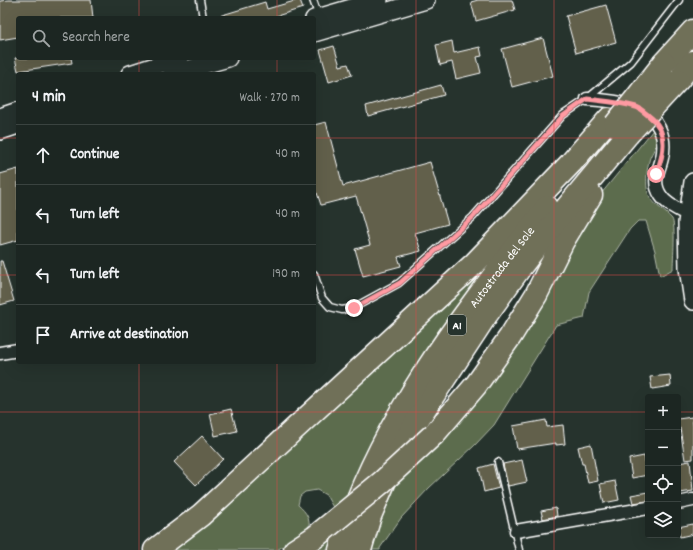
<!DOCTYPE html>
<meta charset="utf-8">
<style>
body{margin:0;font-family:Dekko,sans-serif;background:#29322f;color:#f1f3f6}
.controls{position:absolute;right:12px;bottom:12px;display:grid;overflow:hidden;border-radius:4px;box-shadow:0 4px 16px #0002}
.controls button{width:36px;height:36px;display:grid;place-items:center;padding:0;border:0;border-bottom:1px solid #3a4340;background:#1c2622;color:#f1f3f6;font:20px sans-serif}
.stop{position:absolute;width:12px;height:12px;margin:-9px;border:3px solid #ff9aa2;border-radius:50%;background:#fff}
.stop.end{background:#ff9aa2;border-color:#fff;box-shadow:0 1px 4px #0008}
.list{margin:0;padding:0;list-style:none}
h2{display:flex;justify-content:space-between;align-items:center;height:52px;margin:0;padding:0 16px;font-size:17px}
h2 small{font-size:13px;font-weight:400;color:#a0a5a5}
.list li{display:grid;grid-template-columns:26px 1fr auto;gap:12px;align-items:center;box-sizing:border-box;height:60px;padding:0 16px;border-top:1px solid #3a4340}
.list b{display:block;font-size:15px;white-space:nowrap}
.list em{font-size:13px;font-style:normal;color:#a0a5a5}
.icon{flex:none;width:22px;height:22px;fill:none;stroke:currentColor;stroke-width:2;stroke-linecap:round;stroke-linejoin:round}
.map{position:relative;flex:none;width:693px;height:550px;overflow:hidden}
.search{position:absolute;background:#1c2622;box-shadow:0 4px 16px #0002;left:16px;top:16px;width:300px;height:44px;display:flex;align-items:center;gap:10px;box-sizing:border-box;padding:0 14px;border-radius:4px;color:#a0a5a5;font-size:15px}
.panel{position:absolute;background:#1c2622;box-shadow:0 4px 16px #0002;left:16px;top:72px;width:300px;height:292px;border-radius:4px}
.map>svg:first-child{display:block}
.green{fill:#5c6c4e;stroke:#aeb6a6}
.building{fill:#62614c;stroke:#fff}
.lines{fill:none;stroke-linecap:round;stroke-linejoin:round}
.lane-casing{stroke:#fff;stroke-width:9}
.street-casing{stroke:#fff;stroke-width:15}
.secondary-casing{stroke:#fff;stroke-width:20}
.highway-casing{stroke:#fff;stroke-width:25}
.lane{stroke:#26332d;stroke-width:6}
.street{stroke:#26332d;stroke-width:12}
.secondary{stroke:#26332d;stroke-width:17}
.highway{stroke:#706f59;stroke-width:22}
.highway-bridge-casing{stroke:#fff;stroke-width:25;stroke-linecap:butt}
.highway-bridge{stroke:#706f59;stroke-width:22}
.route{stroke:#ff9aa2;stroke-width:5}
.grid{fill:none;stroke:#dc4848;stroke-width:1;stroke-opacity:0.55}
.labels{text-anchor:middle;stroke-width:3;stroke-linejoin:round;paint-order:stroke}
.shield{fill:#26332d;stroke:#bec2c0;stroke-width:1}
.shield-label{font-size:12px;font-weight:bold;fill:#fff}
.street-label{font-size:13px;fill:#fff;stroke:#26332d}
</style>
<div class="map">
<svg width="693" height="550" viewBox="0 0 693 550">
<rect width="100%" height="100%" fill="#26332d"/>
<filter id="ink" filterUnits="userSpaceOnUse"><feTurbulence type="fractalNoise" baseFrequency=".025" numOctaves="2"/><feDisplacementMap in="SourceGraphic" scale="8" xChannelSelector="R" yChannelSelector="G"/><feConvolveMatrix kernelMatrix="1 2 1 2 8 2 1 2 1" color-interpolation-filters="sRGB"/></filter>
<g filter="url(#ink)">
<path class="green" d="M653 130C664 140 651 151 649 161 647 168 646 181 647 188 648 203 664 209 672 219 676 226 673 259 673 269L660 276 655 251 646 221H638L630 229 589 292 584 318 556 325 494 425 474 446 429 488 401 518 380 548V550H371L377 529 403 470 601 194Z
M497 252 348 497 334 509 326 495 317 490 305 492 300 496 298 505C307 513 310 518 309 530L277 550H167Z
M337 528 331 550H306Z"/>
<path class="building" d="M8 0H91L93 18H18V37L0 40V1Z
M298 0H300L303 8 270 18H220L219 16 265 2 267 9Z
M478 0H512L515 10 476 21 471 2Z
M606 5 616 42 576 53 566 16Z
M543 38 553 76 512 87 502 49Z
M452 41 454 53 480 47 482 56 477 57 481 73 456 79 452 62 440 65 436 45Z
M334 46 340 66 348 64 352 75 329 82 320 50Z
M15 58H71L72 63 18 71Z
M441 85 444 95 368 116 366 106Z
M326 122 343 186 430 162 448 224 415 233 421 251 398 257 401 266 363 276 355 249 370 245 356 196 321 205 317 193 314 194V125Z
M18 169V240L0 245V174Z
M0 261H2L14 301 0 305Z
M670 375 671 386 652 389 650 377Z
M231 409 237 431 215 436 210 414Z
M692 417 693 426V459L685 460 680 428H678V419Z
M546 420 547 427 563 425 565 444 556 445V443L517 449 513 426Z
M202 436 223 459 196 485 174 462Z
M591 444 598 481 588 483 584 464H582L578 447Z
M644 456 648 475 632 478 629 459Z
M522 460 527 482 508 486 503 464Z
M690 461 693 491 680 493 679 489H678V463Z
M493 464 499 488 484 492 479 468Z
M615 481 619 500 604 503 600 484Z
M648 492V501L633 503 631 495Z
M556 508 557 516 543 519 541 511Z
M693 524V534L680 537 678 527Z"/>
<g class="lines">
<g class="lane-casing">
<path id="lane" d="M200 0 203 18
M313 0 319 17
M314 274 322 298 330 307 342 310 353 308 399 283 473 217 563 115 587 99 631 62 679 0
M498 462 519 550"/>
</g>
<g class="street-casing">
<path id="street" d="M587 99C600 100 627 102 638 108 658 118 667 136 662 158 659 172 651 181 661 196 667 205 679 210 688 215
M0 353 18 350
M678 503 693 500
M516 531 648 508"/>
</g>
<g class="secondary-casing">
<path id="secondary" d="M314 19 379 0
M314 33 426 0
M130 74 180 58
M172 74 228 58
M0 117 18 111
M0 131 18 125
M693 182 687 223 688 268 693 301"/>
</g>
<g class="highway-casing">
<g id="highway">
<path d="M664 63 693 31"/>
<path d="M678 80 693 62"/>
<path d="M434 434 476 385 510 337 536 295 563 241 591 195"/>
<path d="M155 550 201 515 475 263 571 163 609 119"/>
<path d="M295 550 315 537"/>
<path id="s1" d="M340 550C378 420 465 312 547 207"/>
<path d="M360 550 370 516 390 468 414 425 487 314 522 265 563 212 628 134"/>
</g>
</g>
<use href="#lane" class="lane"/>
<use href="#street" class="street"/>
<use href="#secondary" class="secondary"/>
<use href="#highway" class="highway"/>
<g class="highway-bridge-casing">
<path id="highway-bridge" d="M615 125 664 63
M628 134 678 80
M315 537 382 482 434 434"/>
</g>
<use href="#highway-bridge" class="highway-bridge"/>
</g>
</g>
<g class="lines" filter="url(#ink)">
<path class="route" d="M354 308 400 283 473 217 563 116 587 99C603 101 620 102 636 107 640 108 645 113 649 116 669 131 664 154 656 174"/>
</g>
<path class="grid" d="M139 0V18M277 0V18M416 0V550M554 0V550M139 58V74M277 58V74M0 138H18M314 138H693M0 275H18M314 275H693M139 362V550M277 362V550M0 412H648M678 412H693"/>
<g class="labels">
<rect class="shield" x="448" y="315" width="18" height="20" rx="3"/>
<g class="shield-label">
<text x="457" y="329">A1</text>
</g>
<g class="street-label">
<text dy="5" stroke="none"><textPath href="#s1" startOffset="328">Autostrada del Sole</textPath></text>
</g>
</g>
</svg>
<div class="controls">
<button>+</button>
<button>−</button>
<button><svg class="icon" aria-label="locate" viewBox="0 0 24 24"><circle cx="12" cy="12" r="6"/><path d="M12 2v4M12 18v4M2 12h4M18 12h4"/></svg></button>
<button><svg class="icon" aria-label="layers" viewBox="0 0 24 24"><path d="M12 4l9 5-9 5-9-5zM3 14l9 5 9-5"/></svg></button>
</div>
<div class="stop" style="left:656px;top:174px"></div>
<div class="stop end" style="left:354px;top:308px"></div>
<div class="search"><svg class="icon" aria-label="search" viewBox="0 0 24 24"><circle cx="10" cy="10" r="6"/><path d="M15 15l6 6"/></svg>Search here</div>
<section class="panel">
<h2>4 min<small>Walk · 270 m</small></h2>
<ul class="list">
<li><svg class="icon" aria-label="ahead" viewBox="0 0 24 24"><path d="M12 20V5M6 11l6-6 6 6"/></svg><div><b>Continue</b></div><em>40 m</em></li>
<li><svg class="icon" aria-label="left" viewBox="0 0 24 24"><path d="M17 20v-9H6M10 6l-5 5 5 5"/></svg><div><b>Turn left</b></div><em>40 m</em></li>
<li><svg class="icon" aria-label="left" viewBox="0 0 24 24"><path d="M17 20v-9H6M10 6l-5 5 5 5"/></svg><div><b>Turn left</b></div><em>190 m</em></li>
<li><svg class="icon" aria-label="arrive" viewBox="0 0 24 24"><path d="M6 21V4h12l-3 4 3 4H6"/></svg><div><b>Arrive at destination</b></div></li>
</ul>
</section>
</div>
